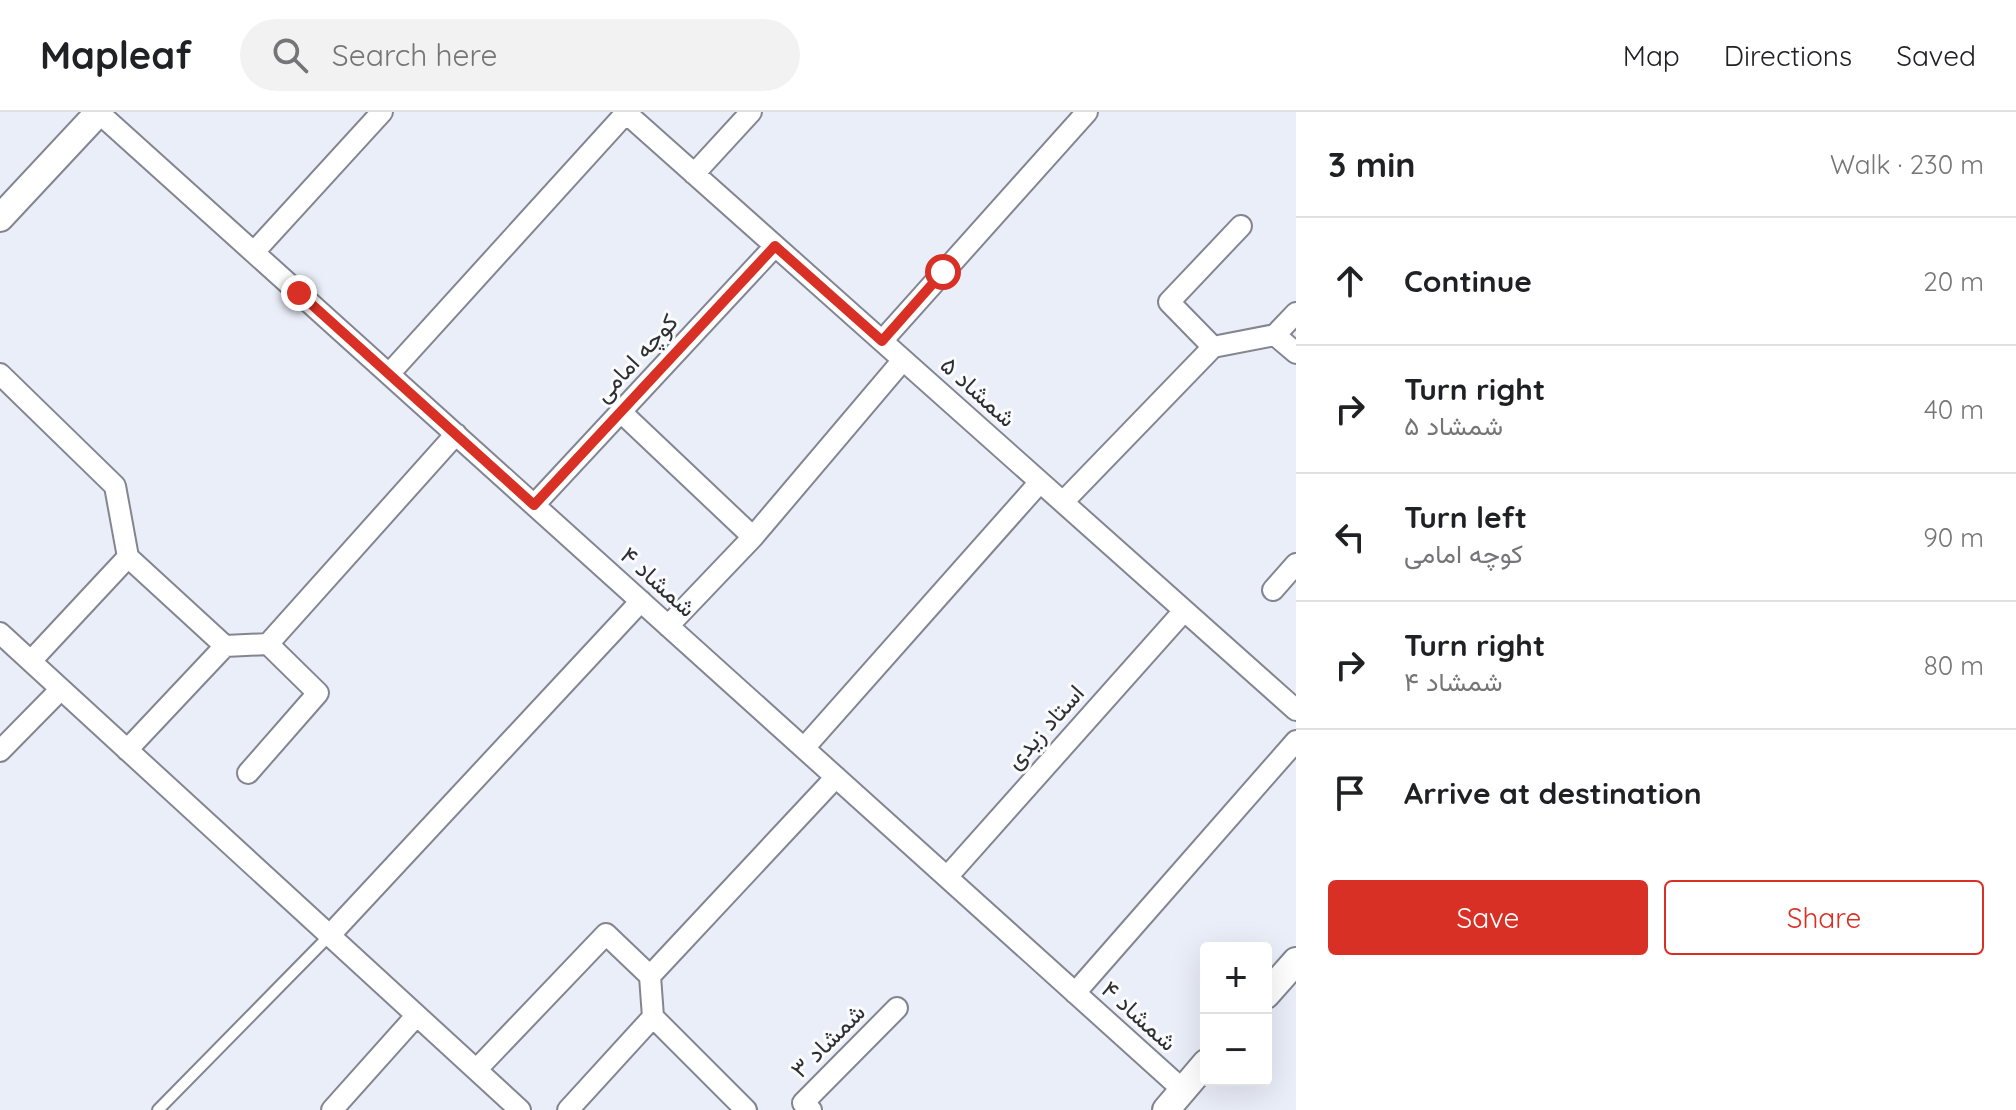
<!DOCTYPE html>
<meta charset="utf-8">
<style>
body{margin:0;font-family:Quicksand,Vazirmatn,sans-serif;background:#f2f2f2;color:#202124}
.controls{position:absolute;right:24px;bottom:24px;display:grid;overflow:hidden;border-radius:8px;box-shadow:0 8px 32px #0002}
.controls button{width:72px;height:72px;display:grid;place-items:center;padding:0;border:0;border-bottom:2px solid #e0e0e0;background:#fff;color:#202124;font:40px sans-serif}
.stop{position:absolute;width:24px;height:24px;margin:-18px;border:6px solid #d93025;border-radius:50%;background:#fff}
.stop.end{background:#d93025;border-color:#fff;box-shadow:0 2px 8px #0008}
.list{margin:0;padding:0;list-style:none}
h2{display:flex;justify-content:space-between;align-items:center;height:104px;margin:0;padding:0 32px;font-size:34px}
h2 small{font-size:26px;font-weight:400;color:#757577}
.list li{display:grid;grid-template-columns:52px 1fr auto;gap:24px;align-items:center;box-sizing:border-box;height:128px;padding:0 32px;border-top:2px solid #e0e0e0}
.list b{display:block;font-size:30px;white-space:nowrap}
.list p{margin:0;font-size:26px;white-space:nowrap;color:#757577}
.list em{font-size:26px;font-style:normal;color:#757577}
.actions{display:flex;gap:16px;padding:24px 32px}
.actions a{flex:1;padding:18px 0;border:2px solid #d93025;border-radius:8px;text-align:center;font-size:28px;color:#d93025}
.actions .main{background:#d93025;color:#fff}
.icon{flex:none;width:44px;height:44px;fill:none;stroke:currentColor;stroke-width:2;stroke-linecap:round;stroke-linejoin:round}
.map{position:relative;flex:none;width:1296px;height:998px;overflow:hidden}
header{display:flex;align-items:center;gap:48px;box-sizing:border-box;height:112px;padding:0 40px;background:#fff;border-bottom:2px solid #e0e0e0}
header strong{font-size:38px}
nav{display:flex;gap:44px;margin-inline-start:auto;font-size:28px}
.search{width:560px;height:72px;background:#f2f2f2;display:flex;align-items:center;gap:20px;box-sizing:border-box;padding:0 28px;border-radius:44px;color:#757577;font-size:30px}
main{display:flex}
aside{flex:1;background:#fff}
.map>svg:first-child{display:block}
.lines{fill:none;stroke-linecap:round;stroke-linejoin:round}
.service-casing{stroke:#838690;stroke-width:14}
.minor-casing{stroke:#838690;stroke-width:24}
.tertiary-casing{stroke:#838690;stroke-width:30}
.service{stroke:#fff;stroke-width:10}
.minor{stroke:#fff;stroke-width:20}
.tertiary{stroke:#fff;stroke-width:26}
.route{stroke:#d93025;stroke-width:10}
.labels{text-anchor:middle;stroke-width:6;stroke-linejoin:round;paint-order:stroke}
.street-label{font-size:24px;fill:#2e2f33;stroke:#fafbfd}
</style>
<header>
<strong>Mapleaf</strong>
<div class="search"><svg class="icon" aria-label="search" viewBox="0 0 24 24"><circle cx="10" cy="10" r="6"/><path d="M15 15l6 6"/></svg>Search here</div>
<nav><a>Map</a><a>Directions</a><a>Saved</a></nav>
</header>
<main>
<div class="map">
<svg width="1296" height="998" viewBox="0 0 1296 998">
<rect width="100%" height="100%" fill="#eaeef9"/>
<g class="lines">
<g class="service-casing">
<path id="service" d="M158 998 329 824"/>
</g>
<g class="minor-casing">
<path id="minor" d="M98 0 1183 978
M625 0 1296 598
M694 62 751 0
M254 140 382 0
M1275 223 1296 241
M882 229 1087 0
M1213 235 1169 190 1241 114
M0 262 115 374 128 445 31 549
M389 262 626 1
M621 300 753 425
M1063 390 1213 235 1275 223 1296 201
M534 393 775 134
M128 445 225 534
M1273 478 1296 452
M668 514 753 425 903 248
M0 521 520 998
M804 636 1040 370
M127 638 225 534 268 532 456 322
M0 639 61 577
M248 661 318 581 268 532
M947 765 1183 500
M329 824 641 489
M1075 881 1296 629
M653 905 746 998
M477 957 606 822 650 864
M332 998 416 904
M568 998 653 905 650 864 836 665
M811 998 803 991 897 896"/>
</g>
<g class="tertiary-casing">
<path id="tertiary" d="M0 106 99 0
M1266 883 1296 849
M1166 998 1206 951"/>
</g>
<use href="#service" class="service"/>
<use href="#minor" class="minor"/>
<use href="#tertiary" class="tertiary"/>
</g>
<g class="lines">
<path class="route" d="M299 181 534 393 775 134 882 229 943 160"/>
</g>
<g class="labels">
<g class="street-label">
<text transform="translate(636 246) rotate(-47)" y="8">کوچه امامی</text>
<text transform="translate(978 280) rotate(42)" y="8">شمشاد ۵</text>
<text transform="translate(658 470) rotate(42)" y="8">شمشاد ۴</text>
<text transform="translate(1045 615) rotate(-48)" y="8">استاد زیدی</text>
<text transform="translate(1139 904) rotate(42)" y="8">شمشاد ۴</text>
<text transform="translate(828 929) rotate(-45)" y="8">شمشاد ۳</text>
</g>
</g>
</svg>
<div class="controls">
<button>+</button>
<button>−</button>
</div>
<div class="stop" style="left:943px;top:160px"></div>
<div class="stop end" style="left:299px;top:181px"></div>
</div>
<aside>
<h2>3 min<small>Walk · 230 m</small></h2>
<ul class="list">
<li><svg class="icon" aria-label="ahead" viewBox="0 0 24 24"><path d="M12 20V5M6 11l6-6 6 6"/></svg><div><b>Continue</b></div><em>20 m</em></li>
<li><svg class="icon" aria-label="right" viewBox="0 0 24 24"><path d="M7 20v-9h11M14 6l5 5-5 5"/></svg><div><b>Turn right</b><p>شمشاد ۵</p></div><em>40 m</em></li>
<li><svg class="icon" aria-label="left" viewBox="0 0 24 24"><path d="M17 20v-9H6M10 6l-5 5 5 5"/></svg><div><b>Turn left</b><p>کوچه امامی</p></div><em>90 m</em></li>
<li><svg class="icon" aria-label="right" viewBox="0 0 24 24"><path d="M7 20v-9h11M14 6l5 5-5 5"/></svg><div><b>Turn right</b><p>شمشاد ۴</p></div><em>80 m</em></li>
<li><svg class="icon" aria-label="arrive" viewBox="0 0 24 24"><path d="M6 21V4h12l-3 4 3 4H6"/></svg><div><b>Arrive at destination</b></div></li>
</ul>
<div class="actions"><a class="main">Save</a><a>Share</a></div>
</aside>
</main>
